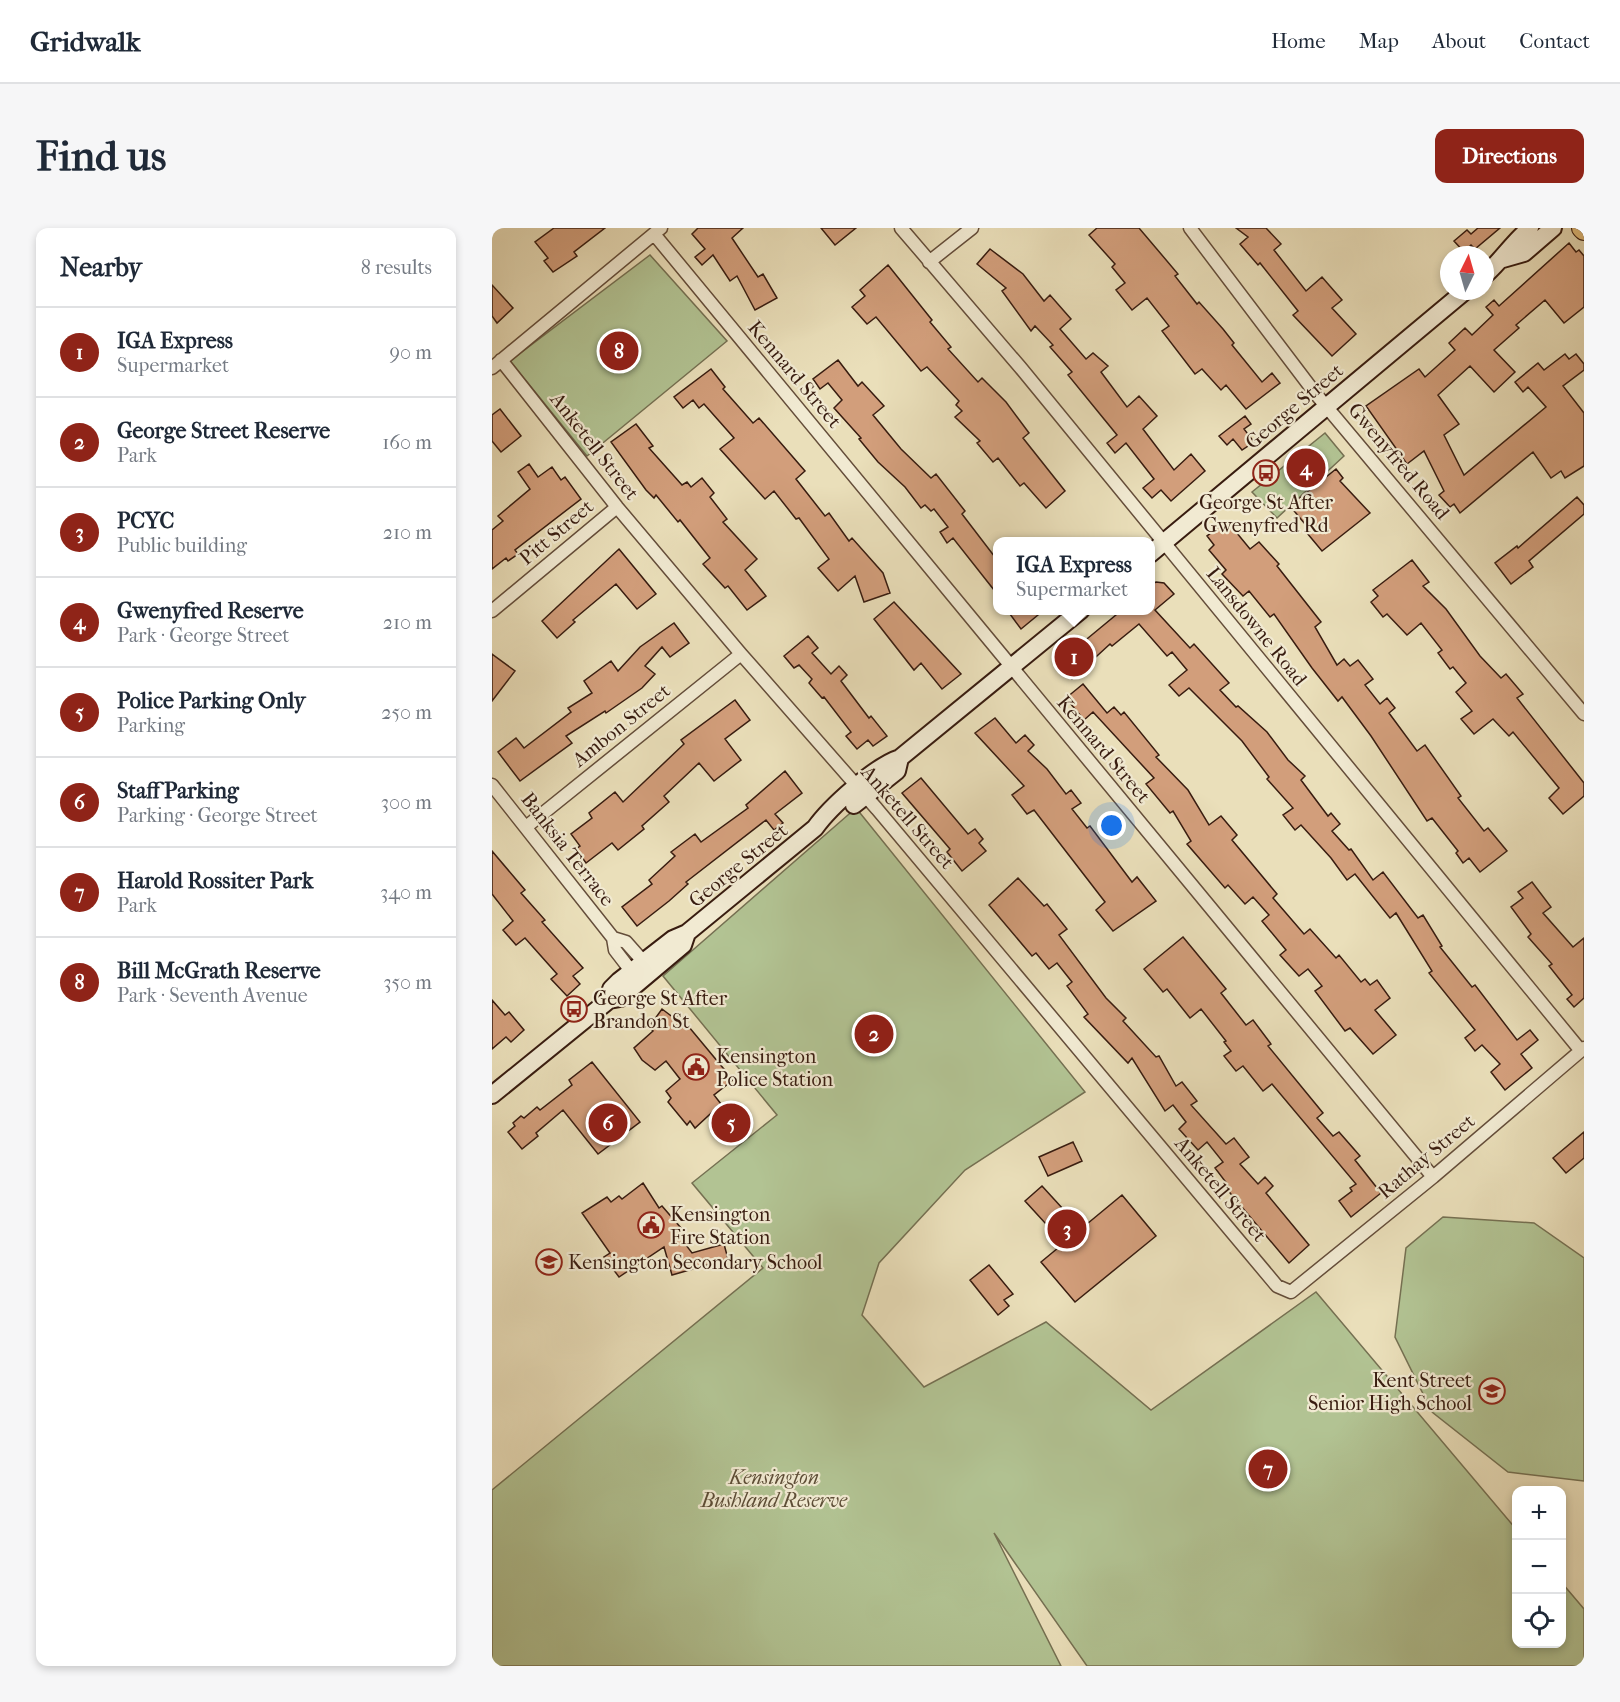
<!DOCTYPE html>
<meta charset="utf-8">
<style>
body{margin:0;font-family:"IM FELL French Canon",serif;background:#f6f6f7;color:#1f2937}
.controls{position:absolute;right:18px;bottom:18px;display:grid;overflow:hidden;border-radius:12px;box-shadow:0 3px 9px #0003}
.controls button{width:54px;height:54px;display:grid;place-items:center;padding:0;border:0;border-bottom:2px solid #e0e1e3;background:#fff;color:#1f2937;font:30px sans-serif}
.compass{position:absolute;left:948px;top:18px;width:54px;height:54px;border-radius:50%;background:#fff;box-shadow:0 3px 9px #0003;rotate:5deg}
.you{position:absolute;left:620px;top:598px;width:21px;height:21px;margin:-15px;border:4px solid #fff;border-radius:50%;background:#1a73e8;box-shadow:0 0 0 9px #1a73e833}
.badge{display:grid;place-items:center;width:39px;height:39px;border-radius:50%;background:#8f2418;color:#fff;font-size:20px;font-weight:700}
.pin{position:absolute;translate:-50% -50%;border:3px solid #fff;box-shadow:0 2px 6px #0006}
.popup{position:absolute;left:501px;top:309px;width:162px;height:78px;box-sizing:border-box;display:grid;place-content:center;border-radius:12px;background:#fff;filter:drop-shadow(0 2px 4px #0005);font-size:20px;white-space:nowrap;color:#747a83}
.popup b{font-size:22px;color:#1f2937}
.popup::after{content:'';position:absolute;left:50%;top:100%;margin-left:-12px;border:12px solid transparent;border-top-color:#fff}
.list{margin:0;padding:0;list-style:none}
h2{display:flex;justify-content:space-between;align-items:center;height:78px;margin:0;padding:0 24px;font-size:26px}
h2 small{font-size:20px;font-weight:400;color:#747a83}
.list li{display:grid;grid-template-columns:39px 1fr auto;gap:18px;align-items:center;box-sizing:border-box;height:90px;padding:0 24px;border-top:2px solid #e0e1e3}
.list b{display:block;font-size:22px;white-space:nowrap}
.list p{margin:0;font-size:20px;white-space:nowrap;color:#747a83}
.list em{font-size:20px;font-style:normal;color:#747a83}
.icon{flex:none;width:33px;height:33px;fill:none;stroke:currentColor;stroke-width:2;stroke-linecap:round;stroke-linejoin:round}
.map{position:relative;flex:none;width:1092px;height:1438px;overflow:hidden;border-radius:12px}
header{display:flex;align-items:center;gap:36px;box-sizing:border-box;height:84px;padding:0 30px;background:#fff;border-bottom:2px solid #e0e1e3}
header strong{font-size:28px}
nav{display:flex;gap:33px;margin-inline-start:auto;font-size:21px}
.intro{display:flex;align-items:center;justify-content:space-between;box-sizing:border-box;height:144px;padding:0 36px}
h1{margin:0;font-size:42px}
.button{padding:15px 27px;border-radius:12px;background:#8f2418;color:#fff;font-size:21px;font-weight:700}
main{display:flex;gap:36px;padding:0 36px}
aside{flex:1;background:#fff;border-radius:12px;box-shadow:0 3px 9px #0003}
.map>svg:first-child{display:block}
.green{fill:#b2c393;stroke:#757052;stroke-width:1.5}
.building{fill:#d29e7b;stroke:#381c10;stroke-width:1.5}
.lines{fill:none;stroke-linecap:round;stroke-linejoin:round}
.street-casing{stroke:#644d3a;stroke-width:15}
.secondary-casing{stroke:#381c10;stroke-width:20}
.primary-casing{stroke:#381c10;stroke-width:22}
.street{stroke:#f1ead2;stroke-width:12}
.secondary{stroke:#f1ead2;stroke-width:16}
.primary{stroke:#e5c07d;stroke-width:20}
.labels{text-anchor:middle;stroke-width:4.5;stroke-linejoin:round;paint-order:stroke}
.street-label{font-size:20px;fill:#381c10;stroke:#f1ead2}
.poi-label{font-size:20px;fill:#381c10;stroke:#f1ead2;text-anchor:start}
.park-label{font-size:20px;font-style:italic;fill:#5d4e37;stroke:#f1ead2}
</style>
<header>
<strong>Gridwalk</strong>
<nav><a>Home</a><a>Map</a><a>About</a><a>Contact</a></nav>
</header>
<div class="intro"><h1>Find us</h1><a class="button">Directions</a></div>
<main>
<aside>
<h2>Nearby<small>8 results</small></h2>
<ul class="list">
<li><span class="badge">1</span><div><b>IGA Express</b><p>Supermarket</p></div><em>90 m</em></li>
<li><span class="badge">2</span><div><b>George Street Reserve</b><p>Park</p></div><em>160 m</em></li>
<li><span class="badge">3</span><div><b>PCYC</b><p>Public building</p></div><em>210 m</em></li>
<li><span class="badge">4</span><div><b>Gwenyfred Reserve</b><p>Park · George Street</p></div><em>210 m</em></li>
<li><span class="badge">5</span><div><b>Police Parking Only</b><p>Parking</p></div><em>250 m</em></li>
<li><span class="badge">6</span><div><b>Staff Parking</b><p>Parking · George Street</p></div><em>300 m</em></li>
<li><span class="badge">7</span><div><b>Harold Rossiter Park</b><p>Park</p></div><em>340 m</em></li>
<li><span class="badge">8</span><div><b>Bill McGrath Reserve</b><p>Park · Seventh Avenue</p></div><em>350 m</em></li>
</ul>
</aside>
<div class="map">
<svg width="1092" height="1438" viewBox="0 0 1092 1438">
<rect width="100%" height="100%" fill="#eadfba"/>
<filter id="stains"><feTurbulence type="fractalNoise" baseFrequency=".00333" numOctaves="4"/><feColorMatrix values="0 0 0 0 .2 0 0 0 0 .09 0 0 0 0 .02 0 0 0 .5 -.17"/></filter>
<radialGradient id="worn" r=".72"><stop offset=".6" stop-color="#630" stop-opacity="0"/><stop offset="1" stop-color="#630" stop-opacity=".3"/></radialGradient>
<path class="green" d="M158 27 235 113 95 228 18 133Z
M833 205 852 228 785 290 760 264Z
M364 580 593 864 473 942 387 1035 370 1087 432 1159 554 1094 659 1182 824 1064 1024 1301V1416H1070V1355L1092 1381V1438H595L502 1305 569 1438H0V1262L271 1040 200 955 285 887 171 748Z
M951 989 1042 995 1092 1030V1253L1016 1244 940 1184 903 1109 914 1020Z"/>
<path class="building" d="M62 0H113L82 24 85 28 61 44 52 33 56 30 43 14Z
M206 0H251L240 10 266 49 271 46 285 70 263 82 245 48 238 53 221 27 210 37 203 29 213 21 200 6Z
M329 0H364L343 17Z
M605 0H647L686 46 683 48 705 76 707 74 731 101 742 115 740 117 770 154 780 145 788 155 754 181 734 157 729 162 710 141 703 146 670 103 677 98 655 70 640 82 624 62 633 55 620 39 623 36 597 7Z
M744 0H774L789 16 782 22 814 63 830 49 850 72 840 80 864 106 840 128 801 87 806 83 768 35 766 37 748 16 756 9Z
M986 0H1008L983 21 979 17 972 24 962 13 975 2 979 6Z
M1077 15 1084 24 1087 22 1092 28V79L1072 95 1053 72 1024 97 1027 100 1002 122 1023 144 1002 164 978 138 946 167 967 196 952 207 972 247 1054 179 1036 159 1031 164 1023 154 1046 135 1052 142 1073 126 1077 131 1084 126 1092 136V142L1071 158 1092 185V238L1073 250 1069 243 1059 250 1041 224 968 285 962 276 958 279 947 267 952 263 932 223 915 236 874 178 927 141 933 149 963 122 957 115 973 100 980 107 1001 87 994 79 1002 72 1007 78Z
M498 21 531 46 552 73 558 67 579 91 568 101 594 131 601 125 616 138 609 144 635 179 647 168 665 188 651 201 682 242 699 226 713 243 679 273 669 262 660 270 651 260 662 251 634 215 623 225 615 215 625 207 576 147 580 144 558 119 561 117 543 98 539 103 510 63 514 60 485 36Z
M396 37 440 92 438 94 459 119 456 121 486 154 490 150 514 174 537 205 531 210 573 263 554 280 532 255 528 258 506 230 501 234 485 215 488 213 463 189 470 183 464 177 467 173 435 139 429 143 384 89 375 96 360 79 373 68 368 62Z
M0 57 21 80 5 95 0 88Z
M346 132 366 158 370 154 392 178 381 187 409 221 439 250 444 246 473 283 470 286 506 333V367L461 310 455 315 448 304 456 299 442 281 439 283 433 277 429 280 413 259 386 234 367 211 369 210 342 180 350 172 336 155 328 161 321 151Z
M219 141 233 159 231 161 261 195 267 190 313 243 304 251 333 288 337 285 357 313 360 310 391 345 398 365 372 374 363 348 346 363 326 340 337 331 307 290 304 291 282 263 273 271 228 221 242 210 212 176 207 180 201 172 191 180 182 169Z
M8 181 29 208 9 224 0 213V187Z
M753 188 759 196 752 201 762 214 750 222 741 211 735 217 727 208Z
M144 196 161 218 157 220 190 257 195 254 199 259 210 250 222 265 218 269 235 291 231 294 265 331 253 342 274 368 255 382 236 358 233 360 211 336 218 330 188 292 186 294 164 267 162 270 154 262 119 214Z
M37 236 46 249 60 239 69 252 73 249 89 271 23 322 26 326 16 333 14 330 0 341V302L11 293 6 288 38 261 26 244Z
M844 241 851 250 848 253 878 285 830 323 815 305 818 302 798 278Z
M1085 269 1092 277V286L1037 333 1041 339 1019 356 1003 335 1025 318 1026 320Z
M735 293 758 321 767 314 787 336 785 338 829 394 823 399 845 437 852 431 858 438 866 432 881 451 873 457 888 476 895 470 903 480 897 485 925 523 933 517 969 568 966 570 992 603 996 600 1015 623 988 644 977 630 971 635 964 625 966 623 940 590 935 593 879 508 850 469 846 473 820 440 782 386 778 389 757 363 751 368 730 346 734 342 717 322 722 317 715 308Z
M127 321 164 366 145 381 124 356 81 392 83 394 65 410 50 393Z
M920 332 937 354 931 358 954 381 988 428 1009 450 1014 446 1031 466 1025 470 1092 555V568L1071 586 1057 570 1067 560 1021 504 1017 508 1001 491 982 506 969 491 980 483 964 464 974 455 961 439 958 441 946 425 950 422 929 395 915 407 895 386 891 389 879 374 886 368 881 362Z
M664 354 672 355 682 366 663 382 698 420 702 416 737 455 728 462 744 479 746 478 775 504 796 532 813 548 809 552 836 588 839 585 848 596 840 603 857 622 859 621 881 652 891 644 926 690 931 687 950 718 948 719 980 759 983 757 1025 812 1038 802 1046 812 1029 826 1040 840 1013 862 999 844 1008 836 990 817 983 823 973 810 983 802 937 745 940 743 904 685 898 690 863 646 855 652 839 630 809 597 803 602 791 587 801 580 775 551 777 549 750 513 697 460 687 468 677 457 695 442 680 424 675 428 647 396 620 418 618 416 580 451 567 434 630 382H658V358Z
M402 374 469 446 450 461 429 435 422 442 382 391Z
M515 382H552L529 401Z
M182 395 197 415 178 429 170 419 153 438 163 446 150 460 114 485 113 483 74 508 80 515 28 553 6 524 24 510 32 520 79 484 76 480 100 465 92 453 119 433 126 443 148 419Z
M316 408 326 420 320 425 339 446 347 438 355 447 349 453 377 490 379 488 395 508 381 518 376 512 365 521 354 508 359 504 332 469 330 470 317 455 320 451 307 437 302 440 292 428Z
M0 426 23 443 0 473Z
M591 456 615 485 622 479 629 487 632 484 667 527 664 529 696 562 717 597 729 588 745 607 740 612 785 666 781 670 812 706 818 701 844 730 847 727 869 754 873 751 878 757 885 752 898 770 883 782 904 807 881 826 858 800 853 803 823 763 830 758 816 741 807 748 788 727 794 722 770 693 777 687 761 669 753 676 736 657 733 660 695 616 699 613 681 583 678 585 654 556 662 550 601 484 592 492 574 470Z
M243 472 258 492 233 511 249 532 222 553 207 535 172 568 177 574 150 598 152 601 126 622 120 615 94 635 84 621 88 618 79 606 100 590 97 585 123 564 131 574 192 516 189 512Z
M503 490 524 515 533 507 542 517 536 523 555 541 574 566 579 562 589 575 580 581 595 600 598 598 640 654 645 649 664 673 621 703 604 682 613 674 542 582 535 586 520 567 532 558 483 505Z
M293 543 310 565 283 586 291 595 282 602 274 592 194 654 196 656 177 673 145 698 130 679 160 656 157 652 183 628 179 624 203 606 209 614 256 580 254 577Z
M429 550 476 606 483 601 491 611 487 615 494 623 470 643 455 624 458 621 410 565Z
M0 623 33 662 29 665 53 692 50 694 91 740 81 748 88 756 75 768 59 751 65 746 33 710 24 717 11 702 21 693 0 666Z
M526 650 552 678 555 676 575 701 567 707 614 770 634 790 631 793 664 829 667 828 684 858 690 854 705 873 699 877 734 916 742 910 757 929 748 936 766 956 773 949 781 958 774 965 817 1017 797 1035 733 959 736 957 723 940 731 934 715 914 706 922 687 901 694 894 681 877 673 883 640 830 636 835 592 789 596 786 575 758 580 754 565 735 557 741 544 725 540 728 497 677Z
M1040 654 1059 679 1051 685 1081 719 1092 710V770L1082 779 1075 771 1080 767 1057 738 1060 736 1036 709 1039 706 1019 679 1031 670 1026 664Z
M691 709 734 761 729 765 754 797 761 792 779 816 776 818 831 885 825 890 841 908 847 904 868 928 863 932 889 965 859 989 847 973 860 963 858 960 864 956 780 856 771 863 751 838 744 843 732 828 739 823 732 814 734 813 709 781 698 790 675 761 671 764 652 741Z
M0 772 13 787 17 784 32 802 19 814 14 809 0 821Z
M170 781 182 790 187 787 241 852 222 867 229 876 203 900 198 893 195 897 176 874 179 870 174 863 188 851 174 833 163 842 150 832 142 820 161 803 157 799Z
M100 834 148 894 106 926 71 882 44 905 46 908 30 921 16 904 23 898 21 895 29 888 32 890 45 879 48 882 80 857 77 852Z
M1092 904V930L1074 945 1061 930Z
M581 914 590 933 556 948 547 929Z
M151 955 167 980 170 978 189 1000 184 1004 200 1025 232 1016 236 1031 180 1047 172 1019 127 1049 112 1029 118 1025 90 985 115 969 119 974 127 968 130 971Z
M550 958 571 981 554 996 533 973Z
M630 967 664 1008 583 1074 549 1034Z
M497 1037 521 1066 512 1072 517 1078 506 1087 478 1052Z"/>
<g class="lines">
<g class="street-casing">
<path id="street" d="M409 0 528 139 1089 823
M698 0 823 165 1092 486
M162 6 941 949
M437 34 480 0
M9 132 125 279 249 426 385 581 785 1058 799 1064 941 949 1092 820
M0 140 169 0
M0 383 125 279
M0 557 121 710 123 722 143 748
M34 599 249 426
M121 710 134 714 157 740"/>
</g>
<g class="secondary-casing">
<path id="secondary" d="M1011 31 1032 25 1061 0
M993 47C1010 32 1021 14 1038 0
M658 326 973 63
M362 577 405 543 408 530
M117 772 119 761 127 753 181 711 195 705 323 600C338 579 383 538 408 530L589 382
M0 867 117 772 128 770 191 717 195 705"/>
</g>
<g class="primary-casing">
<path id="primary" d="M1090 0 1092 2"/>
</g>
<use href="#street" class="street"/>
<use href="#secondary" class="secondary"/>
<use href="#primary" class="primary"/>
</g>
<defs>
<g id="bus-ring" transform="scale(1.35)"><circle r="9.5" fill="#f1ead2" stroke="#8f2418" stroke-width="1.5"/><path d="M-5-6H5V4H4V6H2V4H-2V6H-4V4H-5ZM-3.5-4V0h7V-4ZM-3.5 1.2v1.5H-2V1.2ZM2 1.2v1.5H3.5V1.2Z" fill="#8f2418"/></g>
<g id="civic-ring" transform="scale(1.35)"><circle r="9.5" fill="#f1ead2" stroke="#8f2418" stroke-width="1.5"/><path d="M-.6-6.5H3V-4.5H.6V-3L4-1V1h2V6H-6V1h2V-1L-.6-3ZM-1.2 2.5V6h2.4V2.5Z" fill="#8f2418"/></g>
<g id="school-ring" transform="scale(1.35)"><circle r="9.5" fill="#f1ead2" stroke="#8f2418" stroke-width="1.5"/><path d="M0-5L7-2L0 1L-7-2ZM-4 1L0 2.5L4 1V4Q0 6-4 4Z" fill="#8f2418"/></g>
</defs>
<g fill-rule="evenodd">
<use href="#bus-ring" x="774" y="245"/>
<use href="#bus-ring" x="82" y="781"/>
<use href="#civic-ring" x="204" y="839"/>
<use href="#civic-ring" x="159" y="997"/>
<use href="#school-ring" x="57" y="1034"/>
<use href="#school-ring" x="1000" y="1163"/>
</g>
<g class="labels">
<g class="street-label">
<text transform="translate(303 146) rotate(50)" y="7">Kennard Street</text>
<text transform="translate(802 178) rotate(-40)" y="7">George Street</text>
<text transform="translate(103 218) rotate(52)" y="7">Anketell Street</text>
<text transform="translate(907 233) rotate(50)" y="7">Gwenyfred Road</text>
<text transform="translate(64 304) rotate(-40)" y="7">Pitt Street</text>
<text transform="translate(765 398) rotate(51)" y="7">Lansdowne Road</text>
<text transform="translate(129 497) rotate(-39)" y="7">Ambon Street</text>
<text transform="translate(612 521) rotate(50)" y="7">Kennard Street</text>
<text transform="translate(416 589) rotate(49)" y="7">Anketell Street</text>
<text transform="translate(76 621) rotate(52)" y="7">Banksia Terrace</text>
<text transform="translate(246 637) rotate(-39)" y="7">George Street</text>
<text transform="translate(934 928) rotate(-40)" y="7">Rathay Street</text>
<text transform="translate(729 961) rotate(50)" y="7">Anketell Street</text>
</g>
<g class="poi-label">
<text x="774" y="281" text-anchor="middle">George St After<tspan x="774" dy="23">Gwenyfred Rd</tspan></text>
<text x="101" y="777">George St After<tspan x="101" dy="23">Brandon St</tspan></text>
<text x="224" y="835">Kensington<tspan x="224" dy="23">Police Station</tspan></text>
<text x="178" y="993">Kensington<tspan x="178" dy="23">Fire Station</tspan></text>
<text x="76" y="1041">Kensington Secondary School</text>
<text x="980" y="1159" text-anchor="end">Kent Street<tspan x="980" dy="23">Senior High School</tspan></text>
</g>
<g class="park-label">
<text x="282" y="1256">Kensington<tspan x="282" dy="23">Bushland Reserve</tspan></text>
</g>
</g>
<rect width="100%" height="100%" filter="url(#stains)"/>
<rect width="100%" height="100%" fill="url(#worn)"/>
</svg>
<div class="controls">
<button>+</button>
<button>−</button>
<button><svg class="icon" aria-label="locate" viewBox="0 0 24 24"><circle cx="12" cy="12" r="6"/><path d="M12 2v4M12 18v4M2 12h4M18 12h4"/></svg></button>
</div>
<svg class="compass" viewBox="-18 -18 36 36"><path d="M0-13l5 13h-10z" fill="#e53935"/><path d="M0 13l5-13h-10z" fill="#747a83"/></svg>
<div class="you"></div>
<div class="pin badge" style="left:582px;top:429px">1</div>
<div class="popup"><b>IGA Express</b>Supermarket</div>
<div class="pin badge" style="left:382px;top:806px">2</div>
<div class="pin badge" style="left:575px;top:1001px">3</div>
<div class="pin badge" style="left:814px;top:240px">4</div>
<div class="pin badge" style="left:239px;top:895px">5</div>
<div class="pin badge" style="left:116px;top:895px">6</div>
<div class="pin badge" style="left:776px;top:1241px">7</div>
<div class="pin badge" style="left:127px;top:123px">8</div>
</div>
</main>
